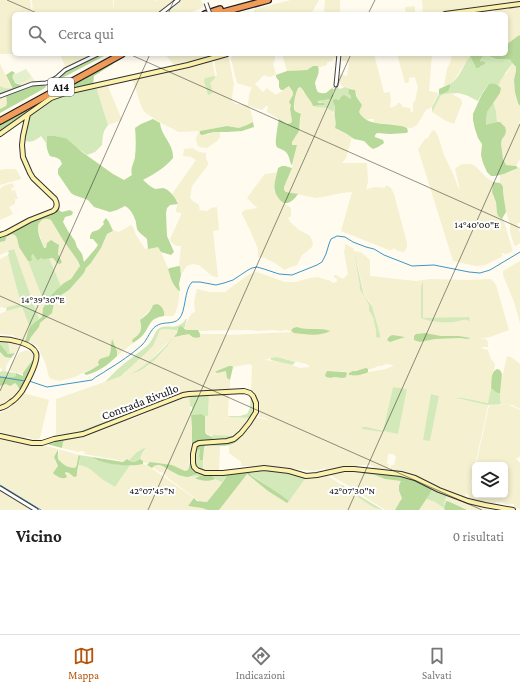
<!DOCTYPE html>
<html lang="it">
<meta charset="utf-8">
<style>
body{margin:0;font-family:"Crimson Pro",serif;background:#f2f2f2;color:#222}
.controls{position:absolute;right:12px;bottom:12px;display:grid;overflow:hidden;border-radius:6px;box-shadow:0 2px 6px #0003}
.controls button{width:36px;height:36px;display:grid;place-items:center;padding:0;border:0;border-bottom:1px solid #e0e0e0;background:#fff;color:#222;font:20px sans-serif}
.list{margin:0;padding:0;list-style:none}
h2{display:flex;justify-content:space-between;align-items:center;height:52px;margin:0;padding:0 16px;font-size:17px}
h2 small{font-size:13px;font-weight:400;color:#767676}
.icon{flex:none;width:22px;height:22px;fill:none;stroke:currentColor;stroke-width:2;stroke-linecap:round;stroke-linejoin:round}
.map{position:relative;flex:none;width:520px;height:510px;overflow:hidden}
.search{position:absolute;background:#fff;box-shadow:0 2px 6px #0003;left:12px;right:12px;top:12px;height:44px;display:flex;align-items:center;gap:10px;box-sizing:border-box;padding:0 14px;border-radius:6px;color:#767676;font-size:15px}
.sheet{height:124px;background:#fff}
nav{display:flex;justify-content:space-around;align-items:center;box-sizing:border-box;height:56px;border-top:1px solid #e0e0e0;background:#fff;font-size:11px;color:#767676}
nav a{display:grid;justify-items:center;gap:2px}
nav .on{color:#b45309}
.map>svg:first-child{display:block}
.farmland{fill:#f4f0d0;fill-rule:evenodd}
.green{fill:#d3e9b9}
.forest{fill:#b7d999}
.pitch{fill:#e4f0cb}
.lines{fill:none;stroke-linecap:round;stroke-linejoin:round}
.stream{stroke:#3d96cb;stroke-width:1}
.street-casing{stroke:#414141;stroke-width:5}
.secondary-casing{stroke:#303030;stroke-width:6}
.highway-casing{stroke:#1f1f1f;stroke-width:8}
.street{stroke:#fff;stroke-width:3}
.secondary{stroke:#fdf2ac;stroke-width:4}
.highway{stroke:#f29c5a;stroke-width:5.5}
.street-bridge-casing{stroke:#414141;stroke-width:5;stroke-linecap:butt}
.street-bridge{stroke:#fff;stroke-width:3}
.ticks{fill:none;stroke:#0e0e0e;stroke-width:1;stroke-opacity:0.45}
.labels{text-anchor:middle;stroke-width:4;stroke-linejoin:round;paint-order:stroke}
.shield{fill:#fff;stroke:#565656;stroke-width:1}
.shield-label{font-size:11px;font-weight:bold;fill:#0e0e0e}
.street-label{font-size:12px;fill:#0e0e0e;stroke:#fff}
.ticks-label{font-size:10px;text-anchor:middle;fill:#0e0e0e;stroke:#fff;stroke-width:4;stroke-linejoin:round;paint-order:stroke}
</style>
<div class="map">
<svg width="520" height="510" viewBox="0 0 520 510">
<rect width="100%" height="100%" fill="#fffbef"/>
<path class="farmland" d="M0 0H30L32 14H14V53L13 54H0Z
M32 0H113V12L114 0H155L156 1 158 0H177L159 14H113V12V14H33Z
M178 0H201L204 6 201 8 187 14H160Z
M291 0H319L311 14H251L253 13 255 9Z
M325 0H340V14H324Z
M422 0H520V3L433 14H423Z
M520 5V35L506 45V14H495V9Z
M415 6V14H406L405 7Z
M60 54H97L66 69 61 56 62 55Z
M165 54H221L174 65Z
M235 54H275V60L273 63 276 75 269 77 264 75 255 84 263 92 267 88 276 95 288 87H290L294 94 290 109 292 121 291 123 287 124 267 112 268 106H266L262 110 249 106 253 119V122L247 125 239 128 227 126 200 131 207 135 214 132H220V137L217 141 207 148 199 147 197 144 196 138 199 131 179 132 161 123 147 114 143 110 140 103 132 78 161 71 163 77 162 71 212 59 215 76H217L214 59 228 55 234 84 232 97V101L236 104 248 105 249 95 252 87H250L237 83 235 76 231 58Z
M282 54H338V58H333L332 61 327 62V65L320 67 316 66H313L307 70 287 71Z
M339 54H374L381 81 384 93 389 92 390 93 391 101 390 106 391 108 397 105 398 103H400L403 107 410 108 411 112H413V103L415 101 418 87 415 77 409 78V81L408 83H405L397 54H432L429 91 438 93 437 97 434 101 432 107 426 110 417 125 412 128H409L392 124 373 123 374 119H369L366 120 361 117 359 112 362 105 353 89 342 86 337 81 338 74H340L347 76 348 70 349 62 339 60Z
M452 54H471L454 80 452 83 444 86 447 69 451 60Z
M0 63 1 66 12 88H3L0 86Z
M513 63 516 67V71L514 80 518 103 520 106V121L519 122 520 123V159L516 166 506 165 503 159 501 143 502 139 505 135 500 122H497L496 111 493 102 500 93 501 88 499 85 503 75 506 74Z
M32 77 35 81 34 83 31 82 20 86 18 83Z
M107 84 122 120 108 125 96 87Z
M300 87 305 94 310 100 313 106H314L316 107 327 108 333 112 335 117V127L337 130 347 134 352 137 346 158 342 163H367L368 182 366 189 376 187 385 188V186H388L391 188 394 194 407 243V247L404 252 398 251 394 248 391 250H389L341 231 352 192 342 193 323 197 316 198 286 192 284 190V187L292 168 297 145H292V142L296 135 299 128 301 114 295 110 294 103 297 90 298 88Z
M445 94H452L461 99 462 103 461 106 454 124 446 121 432 112 440 97 442 95Z
M6 95 7 103 6 106 0 109V96Z
M433 130 435 131 438 136 444 155 454 176 458 187 460 189 455 169 460 165 464 164H471L475 166 486 177 493 182 492 192 496 202 497 213 498 216 502 219 503 218 508 235 513 251 507 254 501 253 503 256 485 265 476 266 453 261 418 149 425 139 428 138 431 132Z
M193 148 194 149 197 151 204 153 206 152V158L208 163V165L192 186 190 198 193 201 199 205 200 212 201 210 207 211 211 208 217 207 219 230 213 231 218 277H216L212 276 199 265 193 264 189 265 186 267 181 275 180 267 179 266 181 246H176L171 242 170 239 181 215V213L176 212V209L178 203 177 200 172 194 196 160 191 157 183 156 184 149Z
M520 167V223H517L520 233V243L516 246 514 245 510 232V224L506 212 503 192V187L502 185 500 183V175L508 173Z
M6 169H16L21 178V179L0 185V170Z
M277 172 274 189 275 193 283 202 291 208V216L288 218 290 222 299 230 309 235 312 240 313 244 311 248 302 255 297 265 288 268 285 270 282 268 275 263 265 258 258 257V249L250 230 242 214V212L245 210 258 208 256 207 247 198 264 175 266 174 273 173Z
M13 183 14 187 11 188 12 191 15 190 18 199H15V204L9 207 13 214 0 220V189L3 186Z
M43 219H49L51 220 63 240 78 261 80 267 71 279 61 286 49 258H53L62 261 58 254 59 245 53 241 46 248H44L37 227 38 224Z
M131 225 133 227 136 235 145 249 153 247H158L161 252 171 275V280L174 286 179 291V300L176 312 173 316H164V310L161 306 152 308 140 320 142 328 140 334 132 340 133 343 117 356V351L114 343 110 350V354L109 356 102 359 100 365 91 370 86 371 77 376 75 377 59 381 51 379 49 377 45 362 40 352V350L36 345 30 343 28 344 16 339 13 335 0 334V314L6 311 22 307 30 328 28 332V337L29 341 31 337 39 327 40 323 52 313 55 299 70 289 84 273 86 268 92 262 101 248 107 234 113 232 112 228 115 231 119 232Z
M12 234 15 235 17 238 19 247 28 261 45 305 43 308 42 317 39 319 14 249 0 255V242L5 241 7 236Z
M345 244 353 248 354 251 362 253 370 260V276L416 281 430 279 469 280 491 279 493 281 496 285 509 330 490 337 480 339H486L488 342V347H483L481 348 488 350 491 359 495 364 494 370 492 373 489 403 463 398 458 399 488 404 487 411 469 492 471 486 475 467V495H505V465H476L489 406 491 405 495 404 508 405 501 404 499 397 501 382 507 356 511 357 520 364V409L512 405H509L520 410V456L516 459 520 463V509L514 508V504L507 505 502 502 493 503 490 505 468 499 469 495 467 494H465L467 499 435 486 421 478 413 475 390 471 391 465H394L396 457 393 454H389L388 455 387 464H389L387 471 376 470 371 465H359L353 468 325 472V468L315 471 294 469 293 471 251 468 250 466H241V462L229 453V446L234 444 237 441 255 416 257 418H259L269 420 265 418 259 417 260 407 257 400 251 391 252 366 250 364 233 367 232 366H229L219 370 211 377 217 373 227 371V378L230 380V391L179 395 175 394 155 402V404L150 405V407L133 413 131 411 83 430 64 437V434L56 435V399L116 378 124 374 132 364 153 346 159 332 162 329 175 330 177 332 176 335 182 336 189 333 200 335V334H223L228 335 292 332 318 334H322L329 331 326 330H316L293 328 291 331 285 330 281 331 272 330 258 331 250 330 189 331 186 330 184 327 192 313 195 312 194 302 197 289 209 292H225L248 275 256 272 263 274 285 282H296L310 278 318 277 327 280H329L333 283 336 282 337 281V279L334 277V275H336L343 279 348 274 344 252 345 248ZM355 256 358 266 364 294 359 289 360 287 355 257ZM367 299H368L372 306 380 334 377 337 376 331 373 317 369 307 370 305ZM469 317V320L464 319 454 322 433 321 424 319ZM419 333 441 336H459L471 338 467 339 461 338 435 339 420 342ZM171 341 162 353 147 367 134 373H132L149 362 166 344ZM277 357 307 364 310 367 300 368 283 362 264 360ZM386 364 393 365V366L386 369 368 372 364 375 357 374 352 376 349 373 353 371 372 369 378 366H381ZM329 371H344L347 373 346 377 344 378 333 377ZM393 387 407 389 398 434 383 431ZM432 394 439 396 430 441 423 439Z
M8 255 21 304 6 308 0 307V259Z
M520 261V323L514 302 503 275V271Z
M8 341 21 344 18 350 15 353 10 354Z
M27 350 31 352 34 355V357L23 374 10 371 11 364 19 353Z
M0 352 5 357 11 358 6 366V372L2 371V369L0 368Z
M15 383 17 385 20 390 14 398 0 407V386L6 384Z
M21 393H23L49 400 40 438 35 440 28 437 23 438 0 434V413L10 408Z
M229 393 228 417 249 418 250 419 236 436 209 435 205 431V416H208L209 394Z
M189 395 192 427V438L188 470 185 471 168 465 150 462 148 464 143 462 142 460 140 459 146 447 137 452 129 460 127 459 124 461 84 454 85 452 81 451 79 452 62 448 63 442 67 440 81 437V435L121 421 133 419 152 411 151 409Z
M0 438 16 441 21 444 42 445 58 449 79 455 76 467 75 468H72L62 464 58 459 59 450 57 449 54 457 58 466 56 476 63 478 64 479 66 475V472L69 473 71 475 75 477 78 470 79 465 85 466 92 469 96 474 115 487 130 465 143 464 147 465 194 498 189 506 202 508 208 510H42L34 505 32 506 0 486Z
M216 445 220 446 219 471H203L204 448 208 446Z
M156 465 165 467 171 470 174 473 184 477H197L195 478 200 480H211L215 479 222 482 220 486 207 502 199 501 168 478 164 473 160 472 152 467Z
M354 470 361 473 375 475 385 479 402 481 398 488 402 498 395 510H385L351 488V487L349 486 328 474 336 471Z
M246 474 268 491 287 503 307 476 325 474 342 485 341 487 346 489 379 510H219Z
M0 489 26 506 31 510H0Z
M448 494 509 510H467L451 502H445V500Z
M426 499 437 503 444 508 445 510H419Z"/>
<path class="green" d="M485 55C488 56 493 59 496 59 503 60 506 56 513 63 508 69 501 78 499 85L494 84H489L482 93 478 101 466 95 458 93 445 94 442 95 440 97 432 112V107L439 94C444 94 447 91 450 87V84C460 78 463 65 470 56L476 68C479 67 483 67 485 63L480 62 483 56Z
M215 76V78L210 83 212 89 210 90 213 93 208 95 204 81 205 78Z
M31 82 34 83 0 95V86C9 92 22 85 31 82Z
M334 86H335L340 89 345 87 351 89 348 91V93L351 96V99L347 97 339 100 337 99 333 102 335 107 333 112 327 108 316 107 314 106 325 105 324 103 317 102V101L331 99 334 96V88H332Z
M96 87 108 125C102 133 103 136 102 145L95 152 87 155 76 147 66 138 55 136H47L46 143 41 136C35 141 29 145 23 138L28 120 32 113 55 98 71 93Z
M493 102 496 111 497 122 486 126 487 112Z
M14 249 39 319 33 324 30 328 22 307 6 311 7 307 21 304 8 255 9 253 8 251Z
M33 254 37 260 41 258H49L61 286 52 294 45 305 28 261 31 255Z
M355 255 364 296 359 288 360 287 355 257Z
M423 281V318L469 317 470 321C463 318 460 321 454 322 444 323 430 322 421 318V287Z
M365 297 372 306 380 334V338L376 337V331L373 317 369 310V305Z
M186 319H187L185 325 184 329 182 327 177 329V331L175 330 164 329 160 330 153 346 149 350 121 376 116 378 105 382C110 377 114 372 119 368 128 360 139 353 148 345 153 340 155 332 158 329 167 322 176 333 186 319Z
M174 337C163 352 149 370 130 374 148 365 161 351 174 337Z
M0 341H8L10 354 7 353 0 344Z
M277 357 296 362 294 363 293 365 271 360V358Z
M2 371 16 373V375L14 377 0 376V372Z
M393 387 407 389 398 434 383 431V432L363 429 361 427H366L383 431Z
M491 388 497 393H500V400L501 404 488 405 456 398H463L488 403Z
M209 394 208 416H205L201 414 191 415 190 412 192 411V407L190 406 189 395Z
M431 394 439 396 430 441 423 440Z
M251 396H252C256 406 255 410 250 419L249 418 228 417 229 416H240L247 414 250 408Z
M131 411 133 413 85 432 68 435 83 430Z
M214 435 236 436 226 440 212 441V437L211 436Z
M146 447 142 454 140 459C136 461 133 464 129 460L137 452Z
M195 448 200 450 199 458 202 460H203V471L200 470 195 465Z
M79 455 92 457 96 460 107 463 121 465H130L115 487C109 483 101 479 96 474 89 468 88 467 79 465L80 456Z
M191 456 192 465 198 471 228 474 222 482 215 479 212 477 200 476 191 477 195 475 193 468 190 463Z
M264 469 275 470 307 476 289 501 250 474V472Z
M342 485 383 510C372 510 353 491 341 487Z
M433 488 448 494 445 500 444 508 435 502 426 499Z"/>
<path class="forest" d="M520 35V106L518 103 515 92 514 80 516 71V67L510 60 506 59H496L485 55 483 56 480 61 485 62V64L478 68H476L470 56 471 54H506V45C510 42 516 37 520 35Z
M100 54H108L60 79 62 73Z
M113 62V64L94 76 93 85 60 93 58 94 57 92Z
M313 66H318C320 74 317 76 315 83 317 91 316 94 326 93L332 88 334 90 333 93 334 96 331 99 317 101 319 103H324L325 105 313 106C311 101 309 99 306 95 304 92 303 89 300 87L298 88C296 92 292 107 295 111 297 112 299 113 301 114L300 118 299 131 292 142V145H297L292 165 291 164C289 159 289 153 283 150 280 148 277 149 276 145 275 142 278 123 279 119L287 124 291 123 292 121 290 109 291 105 289 102 293 95V92L289 86 283 90H281L279 87V81L276 77V75L287 71 307 70Z
M12 71 15 73 13 75 15 83 21 85 20 86 14 91 6 75Z
M450 84V87L448 91 442 94H439V89Z
M489 84C495 83 498 84 501 88L500 93 487 112 486 125 497 122H500L505 127 506 131 505 135 502 139 501 143 503 159 506 165 516 166 518 168 504 174 495 176H491L487 172 483 163 481 155 482 144 478 138 475 129 473 120V114L482 94Z
M30 85H43L46 86 45 88 0 113V109L6 106 7 103 6 95Z
M349 89 355 90 356 96 362 105 359 112C368 129 392 121 407 128L408 132 406 133 390 134 377 133 375 135V137L383 140 384 143 378 147 373 149 370 147 364 141 354 139 347 134 335 128C337 121 333 114 335 107L333 102V100L336 99 339 100 342 96 344 95 351 99V96L348 93Z
M24 110 26 112 24 114 0 131V123Z
M153 119 160 123C161 136 174 144 173 158 165 168 154 174 143 180 147 183 151 188 156 189 158 189 160 188 163 188 169 189 176 198 178 204L170 205 167 208 166 213 167 236 174 252 171 255 161 252 158 247 148 249 147 239C144 236 139 233 137 229 137 228 136 224 136 222 134 216 131 209 125 206L117 210 110 212 94 207 88 200 74 195 71 193 58 174V169L62 164C60 157 56 158 50 156 46 149 46 144 47 136H55L66 138 82 152 113 174 124 180 132 175C130 167 134 164 135 157 136 147 136 137 135 128L141 124Z
M253 122 254 127 242 131 227 132H214L202 135 200 134V131L227 126 239 128 247 125Z
M282 166H285L292 168 284 187V190L286 192 298 194C293 201 287 207 280 200 278 197 275 194 275 191 273 186 277 174 278 168Z
M493 182 500 183 502 185 503 187V192L506 212 503 217 502 219 498 216 497 213 496 202 492 192Z
M57 209 62 212 70 210 73 212 72 215 65 217 63 222 68 231 75 241 77 247 82 254 84 262 96 248 98 245 93 239H90V236L92 232C94 231 96 231 98 230 99 230 103 225 104 224L103 222 106 218 109 222 113 231 107 234 101 248 91 263 86 268 84 273 69 290 55 299 52 313 40 323 39 327 31 337 29 341 27 343 25 341C27 337 27 335 28 331 30 325 37 321 42 317L43 308 52 294 64 283 71 279 80 266 78 261 63 240 51 220C48 219 45 218 42 220 33 226 41 240 44 248H46L47 243 51 240 59 245 58 254 62 262 60 264 57 263 53 258 43 259 41 258 38 260H37L33 254 31 256 32 260 30 261H28L19 247 17 238 15 235 12 234 7 236 5 241 0 242V236Z
M179 266 180 267 181 275 179 284 180 291H179C177 289 175 287 174 285 171 281 170 274 168 269L170 268Z
M157 304C162 306 165 310 164 316 149 318 151 325 143 335 140 338 136 341 133 343L132 340C140 334 143 331 140 320 141 319 143 318 144 317 148 314 152 309 153 305Z
M181 326 186 330H198L200 334V337C195 339 192 337 189 334L174 337 177 333C178 330 177 328 181 326Z
M297 327C307 331 320 327 330 331 320 337 305 334 294 333L291 331 293 328Z
M425 333 441 336H459L471 338 467 339 461 338 435 339 420 342 414 340V336L416 334Z
M392 335 405 337 390 342 387 340 389 337Z
M112 339 117 351V356C108 365 98 372 86 375L84 373 91 370 99 365 98 362 100 359 109 356C111 353 111 344 112 339Z
M0 344 8 354 15 353 11 358 5 357 0 352Z
M34 358V359L31 368 20 390 17 385 15 383 10 386 6 384 0 386V376L14 377 16 375V373L23 376V373Z
M229 366H232L233 367 230 380 227 378 226 371 217 373 215 372 219 370Z
M366 368 368 369V372C365 375 352 376 349 375V373L353 371H356Z
M497 369 500 370 502 374 500 393H497L491 388C492 381 490 372 497 369Z
M327 371 345 372 347 373 346 377C342 379 339 377 334 377 331 378 330 378 326 377L325 375Z
M201 414 205 416V431L206 434 212 437 213 440 196 443 192 445V427L191 415Z
M81 435V437L64 441 63 442 62 448 47 444V443L51 441Z
M240 438C231 450 218 444 205 446L204 448 203 460H200L199 456 200 450 196 449 197 445 234 441Z
M58 449V459C62 464 68 468 75 468 78 465 77 459 79 455L80 456C80 461 76 473 77 476L74 477 69 473 66 472 65 473 67 477 65 478C61 479 56 476 53 473L58 466 54 457Z
M92 457 123 462 127 459C134 464 134 462 140 459L143 461V464C131 467 101 465 92 457Z
M150 462 172 465 185 471 188 470 190 463 197 472 196 474C178 486 162 456 152 468L147 465Z
M354 470 407 476 433 488 429 495 419 510H395L402 498C399 490 397 489 401 481L385 479 375 475 361 473Z
M250 472V474L252 476 281 495 289 501 287 503 268 491 247 474 219 510H208L202 508 188 506 194 498 197 501 207 502 220 486 228 474Z
M200 476H212L215 479C209 482 200 481 195 478Z
M446 501 450 502 467 510H445L444 508Z"/>
<path class="pitch" d="M26 69 32 77C24 81 15 89 12 76L13 75Z"/>
<g class="lines">
<path class="stream" d="M0 377 25 381
M29 381 47 387 92 380C96 376 102 374 107 370 119 363 132 354 142 345 148 339 150 330 156 326 163 321 173 325 179 319 186 312 184 290 192 282H200L216 285 224 283 233 280 248 270 252 268 257 267 264 269 279 274 292 275 317 265 322 262 326 254 329 244 331 239 337 236 345 237 353 242 366 247 374 249 384 255 412 266 434 265 469 272 480 273 490 270 520 252
M0 485 41 510"/>
<g class="street-casing">
<path id="street" d="M160 14 178 0
M336 85 339 54
M0 96 32 84 46 83 51 81 56 78 65 70 98 54
M0 488 36 510"/>
</g>
<g class="secondary-casing">
<path id="secondary" d="M445 14 520 4
M0 134 51 98 71 91 188 65 227 54
M0 235 6 233 30 220 53 211C58 208 57 203 55 199L33 178 30 173 23 157 22 145 23 136 28 114
M0 339C10 339 32 343 36 353 39 360 26 384 22 391 19 395 15 400 11 402 8 405 4 407 0 408
M0 436 32 443H42L54 439 83 434 183 395 189 394 244 391 250 393 253 396 256 403V412L249 423 241 433 234 439 227 441 199 443 195 445 193 454V463L194 467 197 470 205 473H223L264 468 289 471 306 476 317 475 344 469H354L401 474 415 478 439 490 468 501 485 505 513 510"/>
</g>
<g class="highway-casing">
<path id="highway" d="M205 14 220 9
M216 14 268 0
M0 121 122 54"/>
</g>
<use href="#street" class="street"/>
<use href="#secondary" class="secondary"/>
<use href="#highway" class="highway"/>
<g class="street-bridge-casing">
<path id="street-bridge" d="M206 3 210 14"/>
</g>
<use href="#street-bridge" class="street-bridge"/>
</g>
<path class="ticks" d="M7 0 39 14M168 14 174 0M368 14 375 0M129 54 520 228M0 296 482 510M0 391 150 54M148 510 351 54M348 510 520 124"/>
<g class="labels">
<rect class="shield" x="48" y="78" width="26" height="18" rx="3"/>
<g class="shield-label">
<text x="61" y="91">A14</text>
</g>
<g class="street-label">
<text transform="translate(140 402) rotate(-21)" y="4">Contrada Rivullo</text>
</g>
</g>
<g class="ticks-label">
<text x="477" y="228">14°40'00"E</text>
<text x="43" y="303">14°39'30"E</text>
<text x="152" y="494">42°07'45"N</text>
<text x="352" y="494">42°07'30"N</text>
</g>
</svg>
<div class="controls">
<button><svg class="icon" aria-label="layers" viewBox="0 0 24 24"><path d="M12 4l9 5-9 5-9-5zM3 14l9 5 9-5"/></svg></button>
</div>
<div class="search"><svg class="icon" aria-label="search" viewBox="0 0 24 24"><circle cx="10" cy="10" r="6"/><path d="M15 15l6 6"/></svg>Cerca qui</div>
</div>
<section class="sheet">
<h2>Vicino<small>0 risultati</small></h2>
<ul class="list">
</ul>
</section>
<nav>
<a class="on"><svg class="icon" aria-label="map" viewBox="0 0 24 24"><path d="M3 6l6-2 6 2 6-2v14l-6 2-6-2-6 2zM9 4v14M15 6v14"/></svg>Mappa</a>
<a><svg class="icon" aria-label="directions" viewBox="0 0 24 24"><path d="M12 3l9 9-9 9-9-9zM9 14v-3h6M13 9l2 2-2 2"/></svg>Indicazioni</a>
<a><svg class="icon" aria-label="saved" viewBox="0 0 24 24"><path d="M7 4h10v16l-5-4-5 4z"/></svg>Salvati</a>
</nav>
